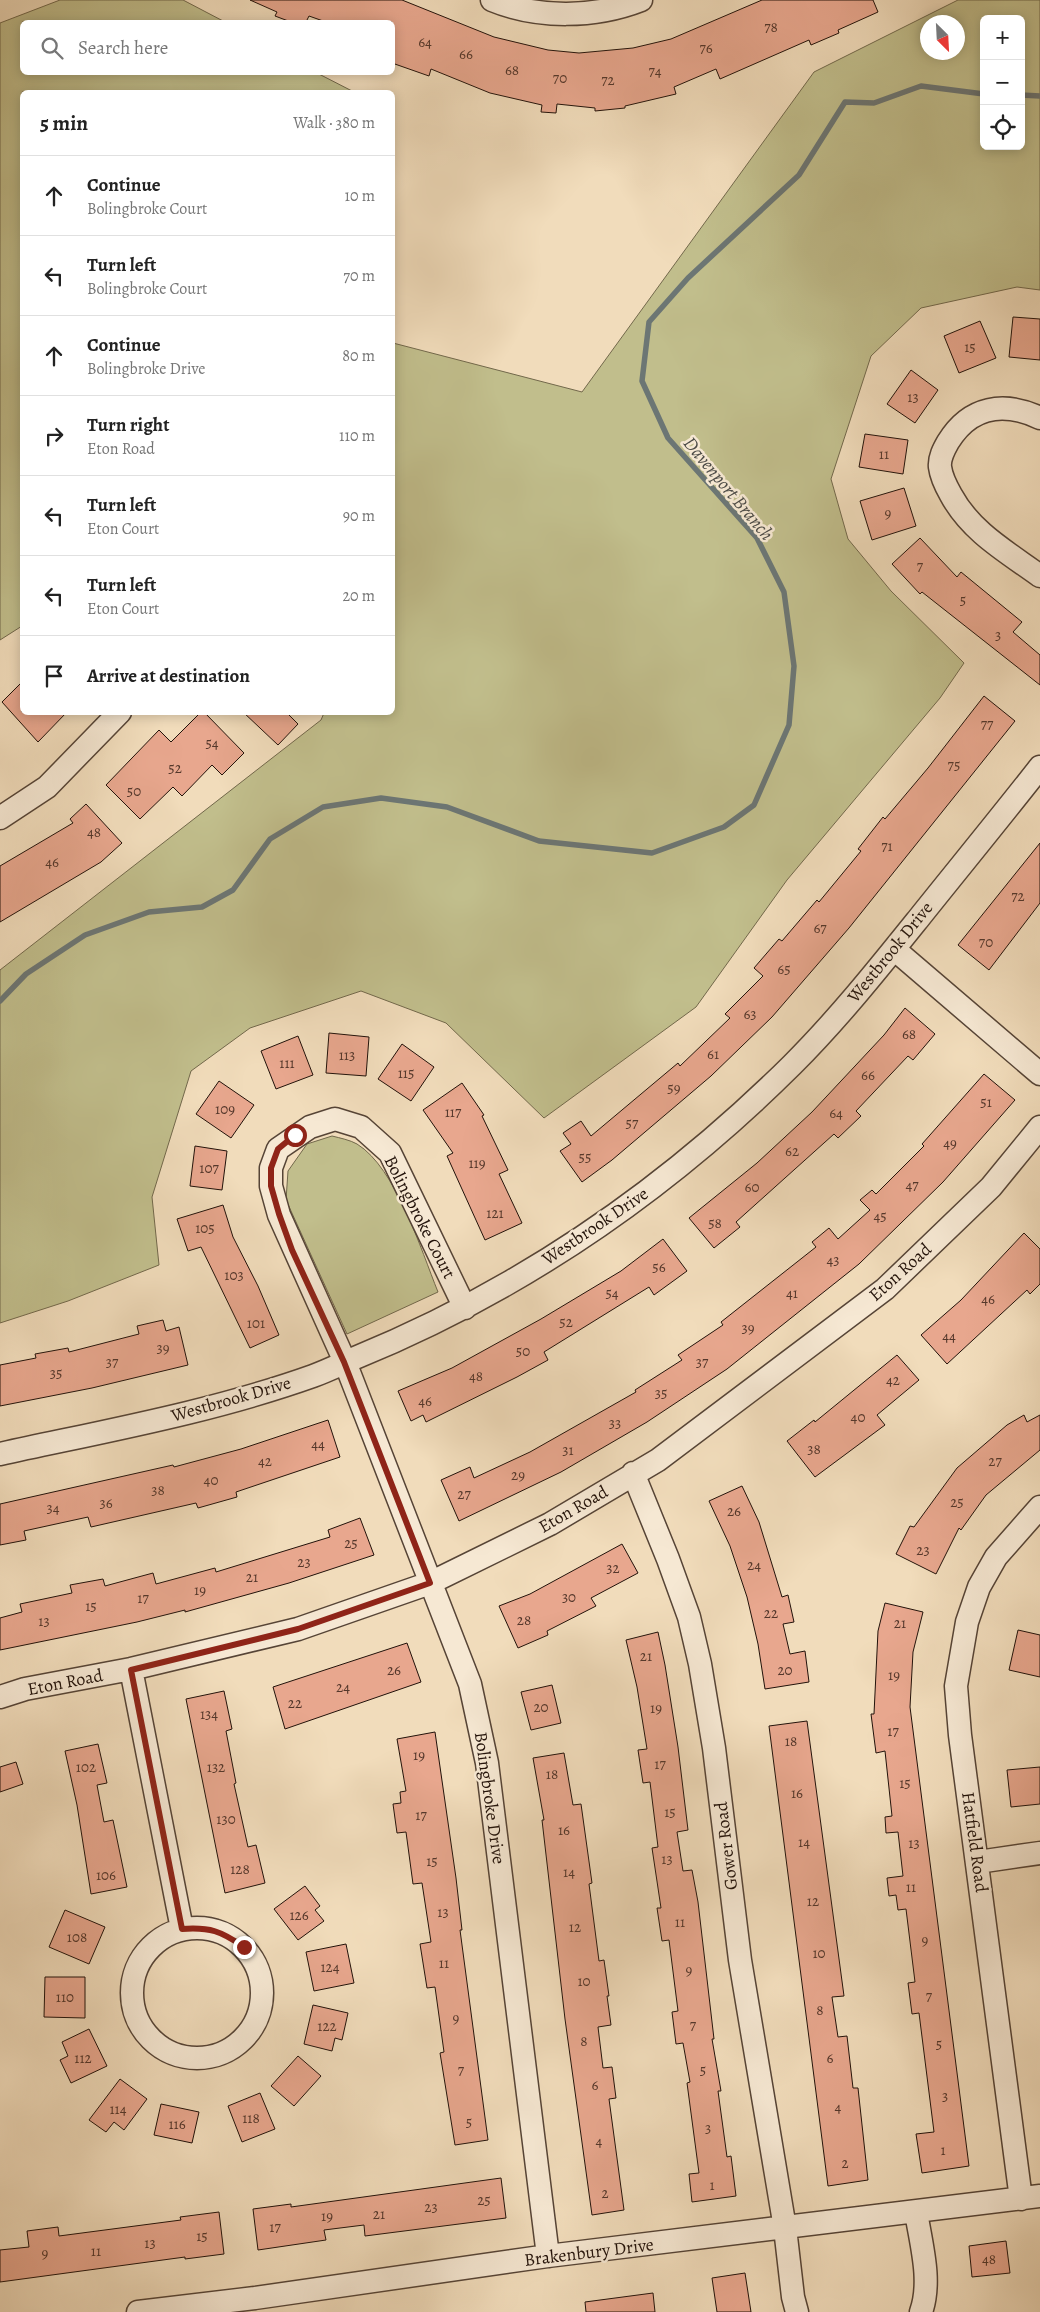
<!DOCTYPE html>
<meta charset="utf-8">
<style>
body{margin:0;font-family:Alegreya,serif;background:#f6f6f6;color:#222}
.controls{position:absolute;right:15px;top:15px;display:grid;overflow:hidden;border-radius:8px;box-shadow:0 2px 12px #0003}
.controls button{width:45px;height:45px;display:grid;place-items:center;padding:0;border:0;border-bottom:1px solid #e0e0e0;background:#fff;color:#222;font:25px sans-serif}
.compass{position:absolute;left:920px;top:15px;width:45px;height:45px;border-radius:50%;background:#fff;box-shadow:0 2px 12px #0003;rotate:156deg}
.stop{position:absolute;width:15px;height:15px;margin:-11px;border:4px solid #8f2418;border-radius:50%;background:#fff}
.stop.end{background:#8f2418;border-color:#fff;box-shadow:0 1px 5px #0008}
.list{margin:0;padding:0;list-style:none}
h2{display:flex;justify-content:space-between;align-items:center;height:65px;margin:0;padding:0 20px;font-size:21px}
h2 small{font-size:16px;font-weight:400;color:#767676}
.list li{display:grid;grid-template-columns:32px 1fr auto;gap:15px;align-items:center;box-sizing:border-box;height:80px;padding:0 20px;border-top:1px solid #e0e0e0}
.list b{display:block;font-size:19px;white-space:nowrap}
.list p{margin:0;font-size:16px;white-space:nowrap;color:#767676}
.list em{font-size:16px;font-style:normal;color:#767676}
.icon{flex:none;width:28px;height:28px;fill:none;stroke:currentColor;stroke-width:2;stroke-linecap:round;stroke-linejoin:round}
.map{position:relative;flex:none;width:1040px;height:2312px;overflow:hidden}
.search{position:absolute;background:#fff;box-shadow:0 2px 12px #0003;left:20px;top:20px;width:375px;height:55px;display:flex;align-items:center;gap:12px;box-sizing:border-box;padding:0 18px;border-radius:8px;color:#767676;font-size:19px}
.panel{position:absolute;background:#fff;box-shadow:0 2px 12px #0003;left:20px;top:90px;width:375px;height:625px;border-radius:8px}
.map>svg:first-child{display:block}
.green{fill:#c1be8c;stroke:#72684b;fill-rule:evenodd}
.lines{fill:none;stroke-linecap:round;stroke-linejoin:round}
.stream{stroke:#6c7674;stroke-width:5.5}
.building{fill:#e8a78e;stroke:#22120a}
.minor-casing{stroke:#564436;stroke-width:25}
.minor{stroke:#f6e8d3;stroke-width:22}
.route{stroke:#8f2418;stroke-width:6}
.labels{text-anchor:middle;stroke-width:5;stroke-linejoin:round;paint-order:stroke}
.number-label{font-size:15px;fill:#54372b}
.street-label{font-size:18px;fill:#22120a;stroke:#f6e8d3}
.water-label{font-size:19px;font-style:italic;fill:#4d4c48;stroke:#f6e8d3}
</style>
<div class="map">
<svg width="1040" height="2312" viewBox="0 0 1040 2312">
<rect width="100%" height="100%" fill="#f1dcbb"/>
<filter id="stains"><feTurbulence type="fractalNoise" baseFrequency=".004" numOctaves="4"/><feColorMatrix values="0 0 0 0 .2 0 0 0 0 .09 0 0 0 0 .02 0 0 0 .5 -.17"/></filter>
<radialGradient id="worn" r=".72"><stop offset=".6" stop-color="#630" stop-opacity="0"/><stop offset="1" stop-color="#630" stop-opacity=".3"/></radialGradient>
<path class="green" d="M60 0H183L225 22H22V72L317 73 354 92H22V626L0 640V23Z
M958 0H1040V290L1017 287 921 308 871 356 831 479 848 539 891 591 964 663 940 698 787 880 696 1007 544 1118 446 1023 361 991 250 1028 191 1071 152 1197 159 1265 68 1301 0 1323V970L321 720 324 713 392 712 393 343 582 392 814 72ZM984 19H1021V146H984ZM928 22H958V52H928Z
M332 1136C340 1138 350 1140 357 1144 396 1168 421 1250 438 1292L347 1334 286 1200 288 1171 307 1144Z"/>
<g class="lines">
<path class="stream" d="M1021 95 1040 96
M0 1001 26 974 85 935 149 912 202 907 233 890 270 839 323 807 381 798 447 807 539 841 652 853 724 827 754 805 789 725 794 666 784 592 757 538 668 438 642 381 649 322 688 278 799 175 845 102 874 103 921 86 984 94"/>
</g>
<path class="building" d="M250 0H402L494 37 548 50 579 53 633 48 671 39 762 0H873L878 12 838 30 839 33 811 45 809 40 720 79 716 69 674 87 676 94 625 106V108L595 111V108L557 104 556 113 541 112 542 105 490 93 431 69 429 76 392 63V22H326L309 16 306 22H291L275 16 277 12Z
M1013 317 1040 319V360L1009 357Z
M980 321 996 358 959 373 944 336Z
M911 370 938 390 915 423 887 404Z
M865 434 908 440 903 474 859 467Z
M904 488 916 526 872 540 860 501Z
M920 538 957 577 961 572 1022 622 1013 632 1040 655V685L922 592 920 594 892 564Z
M22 682V712H67L38 742 2 702Z
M984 696 1015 721 849 928 772 1017 711 1076 612 1160 582 1182 560 1151 571 1144 563 1133 581 1121 591 1136 678 1063 680 1066 730 1018 725 1014 763 976 754 968 779 939 782 941 817 900 819 902 861 851 858 849 883 817 885 819 928 768Z
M201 712H204L244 753 222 775 212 765 182 796 173 787 140 819 106 785 159 730 171 742Z
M243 712H286L298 724 278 745Z
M86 804 122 843 101 862 0 922V866L73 823 70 819Z
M1040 843V903L989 970 958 945Z
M905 1008 935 1034 913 1060 908 1056 856 1111 861 1116 838 1138 834 1134 736 1222 740 1227 714 1248 689 1218 757 1163 812 1112 884 1035Z
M329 1033 369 1037 366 1076 326 1073Z
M298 1036 313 1075 276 1089 261 1051Z
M402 1044 434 1067 411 1101 378 1079Z
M984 1074 1015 1100 943 1182 859 1264 727 1369 647 1422 561 1472 459 1521 441 1480 470 1467 474 1478 530 1452 636 1392 635 1390 682 1360 678 1355 723 1325 721 1322 816 1247 812 1242 829 1228 838 1239 870 1210 860 1200 872 1190 876 1194 924 1146 922 1144Z
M219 1081 254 1105 231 1138 196 1114Z
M462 1083 484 1115 482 1116 508 1170 499 1174 522 1223 485 1240 447 1156 453 1153 423 1110Z
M195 1146 227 1151 222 1190 190 1186Z
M223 1205 233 1237 258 1286 279 1335 250 1348 201 1247 188 1251 177 1219Z
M1024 1233 1040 1249V1284L1030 1294 1027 1290 947 1364 921 1335 961 1300Z
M663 1239 687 1271 654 1295 649 1287 544 1352 548 1360 517 1377 426 1422 423 1415 411 1421 398 1391 452 1368 541 1319 621 1271Z
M163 1320 166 1331 179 1327 188 1365 92 1388 0 1406V1365L36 1358 35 1354 68 1348 69 1352 139 1334 137 1326Z
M897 1355 919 1380 877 1415 885 1425 815 1477 787 1441 814 1420 815 1422Z
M1024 1415 1027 1422 1040 1415V1450L986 1495 961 1530 959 1528 936 1574 896 1554 910 1526 914 1527 957 1468 1007 1425Z
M328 1420 340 1457 236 1492 237 1497 198 1508 196 1503 91 1527 88 1517 24 1531 26 1540 0 1545V1504L173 1465 174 1467 241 1449Z
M742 1486 759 1522 782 1597 788 1595 794 1622 783 1624 790 1654 805 1651 809 1682 765 1689 758 1644 747 1597 730 1546 709 1501Z
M360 1518 374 1555 289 1583 185 1612V1610L137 1622 0 1650V1618L22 1612 20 1604 72 1593 70 1585 103 1579 105 1586 153 1573 156 1584 215 1568 216 1572 330 1537 328 1530Z
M622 1544 638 1573 591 1598 596 1606 547 1631 548 1635 518 1648 499 1606 530 1594Z
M885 1603 923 1612 913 1652 910 1707 969 2166 922 2173 916 2134 934 2132 919 2013 912 2014 908 1983 915 1982 906 1909 898 1910 896 1895 889 1896 887 1878 903 1876 898 1832 886 1833 885 1817 892 1816 885 1751 876 1753 871 1714H874L878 1631Z
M1018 1630 1040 1635V1677L1009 1670Z
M658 1632 665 1665 678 1747 688 1830 677 1832 683 1871 692 1870 698 1902 714 2039H712L721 2091H718L727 2157 731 2156 736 2196 692 2202 689 2174 699 2173 687 2083 690 2082 683 2043 676 2044 672 2012 678 2011 669 1940 662 1941 657 1908H661L652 1848 658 1847 650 1782 643 1783 638 1750 647 1749 637 1687 626 1640Z
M407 1643 421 1682 285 1729 273 1687Z
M552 1685 561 1723 531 1730 521 1692Z
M224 1691 232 1729 226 1731 236 1783 234 1784 248 1847 256 1845 265 1883 225 1893 186 1699Z
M807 1721 844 1996 832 1997 838 2037 847 2036 853 2088H858L868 2180 828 2186 769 1726Z
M435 1732 456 1878 462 1930H460L488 2140 455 2145 440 2053 444 2052 435 1987 427 1988 420 1944 431 1942 422 1883 413 1884 406 1832 397 1833 393 1804 401 1803 400 1792 406 1791 397 1739Z
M98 1744 107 1783 97 1785 104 1822 113 1820 127 1887 91 1894 77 1805 65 1751Z
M564 1753 573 1805 581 1804 592 1883 589 1884 599 1961 604 1960 609 1996H607L611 2025 598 2027 603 2068 612 2067 616 2098 609 2099 624 2210 592 2215 565 2019 542 1820H544L533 1758Z
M16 1762 23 1784 0 1792V1767Z
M1040 1767V1804L1011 1807 1007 1770Z
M305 1886 320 1906 315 1910 324 1921 298 1940 274 1909Z
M65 1910 105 1927 89 1964 49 1947Z
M346 1944 354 1983 314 1991 306 1952Z
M45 1977H85V2018L44 2017Z
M313 2005 348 2013 342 2040 335 2038 332 2051 304 2044Z
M89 2029 107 2066 71 2083 60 2060 68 2056 62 2042Z
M298 2056 321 2076 294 2106 271 2086Z
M120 2079 147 2099 124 2130 114 2122 106 2132 89 2120Z
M260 2093 275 2129 242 2142 228 2106Z
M161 2104 199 2112 192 2143 154 2135Z
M501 2178 506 2218 365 2236 364 2225 324 2230 326 2240 258 2250 253 2209 291 2204V2207Z
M219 2212 224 2254 185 2259V2257L0 2282V2250L29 2247 27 2231 58 2227 59 2236 181 2220 180 2217Z
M1006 2241 1010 2273 972 2277 969 2246Z
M745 2273 751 2312H717L712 2278Z
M653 2293 655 2312H586L585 2302Z"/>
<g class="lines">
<g class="minor-casing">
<path id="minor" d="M492 0C538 19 595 18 641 0
M1040 418C1004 401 970 406 948 442 944 449 939 458 940 467 941 475 947 488 951 495 971 532 1007 552 1040 576
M0 818 47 787 120 712
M894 949 1040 1074
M465 1308 390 1153 361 1127 335 1119 310 1127 278 1149 271 1168V1186L279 1215 345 1362 470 1684 487 1763 548 2256
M0 1454C105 1431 212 1412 313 1376 327 1371 341 1364 355 1358 519 1291 666 1190 792 1065 838 1019 878 969 919 918 959 868 1000 818 1040 767
M633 1473 668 1559 689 1617 700 1664 714 1748 740 1960 785 2228 793 2297 797 2312
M131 1669 182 1929
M0 1697 25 1689 131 1669 298 1629 430 1583 550 1524 658 1460 885 1289 991 1187 1040 1127
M978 1862 1040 1853
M132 1993a65 65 0 1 1 130 0a65 65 0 1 1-130 0Z
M1021 2199 960 1735 956 1686 967 1622 979 1587 996 1557 1040 1507
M916 2212C921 2244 932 2281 921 2312
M138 2312 255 2298 548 2256 1040 2196"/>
</g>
<use href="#minor" class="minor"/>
</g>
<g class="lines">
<path class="route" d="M244 1947C221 1931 210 1927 182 1929L131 1670 298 1629 430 1583 344 1362 292 1250 279 1214 271 1186V1168L278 1149 295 1135"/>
</g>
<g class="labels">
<g class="number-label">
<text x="771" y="32">78</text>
<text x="425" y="47">64</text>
<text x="706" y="53">76</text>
<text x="466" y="59">66</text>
<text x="512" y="75">68</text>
<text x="655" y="76">74</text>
<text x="560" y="83">70</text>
<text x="608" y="85">72</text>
<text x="970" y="352">15</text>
<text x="913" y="402">13</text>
<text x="884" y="459">11</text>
<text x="888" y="518">9</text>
<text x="920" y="571">7</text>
<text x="963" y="605">5</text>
<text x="998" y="640">3</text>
<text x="987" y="729">77</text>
<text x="212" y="748">54</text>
<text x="954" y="770">75</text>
<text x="175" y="773">52</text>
<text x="134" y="796">50</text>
<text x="94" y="837">48</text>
<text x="887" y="851">71</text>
<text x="52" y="867">46</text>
<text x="1018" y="901">72</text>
<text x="820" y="933">67</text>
<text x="986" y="947">70</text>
<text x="784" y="974">65</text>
<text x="750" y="1019">63</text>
<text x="909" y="1039">68</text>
<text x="713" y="1059">61</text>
<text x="347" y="1060">113</text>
<text x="287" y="1068">111</text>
<text x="406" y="1078">115</text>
<text x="868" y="1080">66</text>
<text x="674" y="1093">59</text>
<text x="986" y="1107">51</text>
<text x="225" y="1114">109</text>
<text x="453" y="1117">117</text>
<text x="836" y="1118">64</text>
<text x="632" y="1128">57</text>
<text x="950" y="1148">49</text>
<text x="792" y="1156">62</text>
<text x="585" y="1162">55</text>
<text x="477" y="1168">119</text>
<text x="209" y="1173">107</text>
<text x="912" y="1190">47</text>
<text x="752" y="1192">60</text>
<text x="495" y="1218">121</text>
<text x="880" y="1221">45</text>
<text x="715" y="1228">58</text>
<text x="205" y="1233">105</text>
<text x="833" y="1265">43</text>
<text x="659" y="1272">56</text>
<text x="234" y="1280">103</text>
<text x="612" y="1298">54</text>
<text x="792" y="1298">41</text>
<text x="988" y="1304">46</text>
<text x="566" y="1327">52</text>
<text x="256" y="1328">101</text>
<text x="748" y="1333">39</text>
<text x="949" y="1341">44</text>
<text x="163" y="1353">39</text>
<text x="523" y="1356">50</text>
<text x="112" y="1367">37</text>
<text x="702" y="1367">37</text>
<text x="56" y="1378">35</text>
<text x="476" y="1381">48</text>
<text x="893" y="1385">42</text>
<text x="661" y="1398">35</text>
<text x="425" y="1406">46</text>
<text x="858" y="1422">40</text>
<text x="615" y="1428">33</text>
<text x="318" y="1449">44</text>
<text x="814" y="1454">38</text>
<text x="568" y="1455">31</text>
<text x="265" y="1466">42</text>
<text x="995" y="1466">27</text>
<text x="518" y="1480">29</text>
<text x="211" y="1485">40</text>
<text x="158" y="1495">38</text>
<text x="464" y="1499">27</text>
<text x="957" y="1507">25</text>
<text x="106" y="1508">36</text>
<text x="53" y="1513">34</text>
<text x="734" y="1516">26</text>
<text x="351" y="1548">25</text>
<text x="923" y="1555">23</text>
<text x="304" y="1567">23</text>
<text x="754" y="1570">24</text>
<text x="613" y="1573">32</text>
<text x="252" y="1582">21</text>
<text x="200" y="1595">19</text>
<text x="569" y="1602">30</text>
<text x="143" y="1603">17</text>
<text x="91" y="1611">15</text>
<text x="771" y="1618">22</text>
<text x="524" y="1625">28</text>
<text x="44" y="1626">13</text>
<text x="900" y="1628">21</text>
<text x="646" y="1661">21</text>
<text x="394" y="1675">26</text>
<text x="785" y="1675">20</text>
<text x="894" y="1680">19</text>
<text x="343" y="1692">24</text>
<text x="295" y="1708">22</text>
<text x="541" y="1712">20</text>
<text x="656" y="1713">19</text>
<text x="209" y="1719">134</text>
<text x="893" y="1736">17</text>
<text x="791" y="1746">18</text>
<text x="419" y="1760">19</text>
<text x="660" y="1769">17</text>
<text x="86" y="1772">102</text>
<text x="216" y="1772">132</text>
<text x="552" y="1779">18</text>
<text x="905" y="1788">15</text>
<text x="797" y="1798">16</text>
<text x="670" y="1817">15</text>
<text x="421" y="1820">17</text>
<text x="226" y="1824">130</text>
<text x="564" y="1835">16</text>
<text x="804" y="1847">14</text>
<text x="914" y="1848">13</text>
<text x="667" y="1864">13</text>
<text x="432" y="1866">15</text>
<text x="240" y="1874">128</text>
<text x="569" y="1877">14</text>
<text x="106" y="1880">106</text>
<text x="911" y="1892">11</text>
<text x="813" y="1906">12</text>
<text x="443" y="1917">13</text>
<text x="299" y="1920">126</text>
<text x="680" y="1927">11</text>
<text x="575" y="1932">12</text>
<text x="77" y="1942">108</text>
<text x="925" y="1945">9</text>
<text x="819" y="1958">10</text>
<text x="444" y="1968">11</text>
<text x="330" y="1972">124</text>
<text x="689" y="1975">9</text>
<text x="584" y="1986">10</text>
<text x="929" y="2001">7</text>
<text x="65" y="2002">110</text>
<text x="820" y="2015">8</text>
<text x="456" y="2023">9</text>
<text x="693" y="2030">7</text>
<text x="327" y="2031">122</text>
<text x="584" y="2046">8</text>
<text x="939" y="2049">5</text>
<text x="83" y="2063">112</text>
<text x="830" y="2063">6</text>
<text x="461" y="2075">7</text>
<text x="703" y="2075">5</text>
<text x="595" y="2090">6</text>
<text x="945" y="2101">3</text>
<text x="838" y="2112">4</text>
<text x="118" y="2114">114</text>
<text x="251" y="2123">118</text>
<text x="469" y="2127">5</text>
<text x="177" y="2129">116</text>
<text x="708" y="2133">3</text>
<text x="599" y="2146">4</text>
<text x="943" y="2155">1</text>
<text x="845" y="2168">2</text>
<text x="712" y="2190">1</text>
<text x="605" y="2198">2</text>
<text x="484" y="2205">25</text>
<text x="431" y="2212">23</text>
<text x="379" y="2219">21</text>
<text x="327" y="2221">19</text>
<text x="275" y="2232">17</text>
<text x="202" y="2241">15</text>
<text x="150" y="2248">13</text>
<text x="96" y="2256">11</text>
<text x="45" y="2258">9</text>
<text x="989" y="2264">48</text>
</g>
<g class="street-label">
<text transform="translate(890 952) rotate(-51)" y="6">Westbrook Drive</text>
<text transform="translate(420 1217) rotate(63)" y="6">Bolingbroke Court</text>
<text transform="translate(595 1226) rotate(-34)" y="6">Westbrook Drive</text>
<text transform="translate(900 1272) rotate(-42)" y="6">Eton Road</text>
<text transform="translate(231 1399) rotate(-16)" y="6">Westbrook Drive</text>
<text transform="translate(573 1509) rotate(-30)" y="6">Eton Road</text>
<text transform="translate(65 1682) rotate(-11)" y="6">Eton Road</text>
<text transform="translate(490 1798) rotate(82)" y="6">Bolingbroke Drive</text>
<text transform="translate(975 1842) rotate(82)" y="6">Hatfield Road</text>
<text transform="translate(726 1846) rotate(-97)" y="6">Gower Road</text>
<text transform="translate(589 2252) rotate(-7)" y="6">Brakenbury Drive</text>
</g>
<g class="water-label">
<text transform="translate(729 488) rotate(50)" y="7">Davenport Branch</text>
</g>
</g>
<rect width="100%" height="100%" filter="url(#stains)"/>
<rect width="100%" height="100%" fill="url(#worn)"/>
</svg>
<div class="controls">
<button>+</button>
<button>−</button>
<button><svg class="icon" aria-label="locate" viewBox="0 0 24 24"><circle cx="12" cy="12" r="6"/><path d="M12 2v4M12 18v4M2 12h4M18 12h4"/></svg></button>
</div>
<svg class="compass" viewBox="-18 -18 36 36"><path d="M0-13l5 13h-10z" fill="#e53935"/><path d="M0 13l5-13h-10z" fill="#767676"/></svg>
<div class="stop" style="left:295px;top:1135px"></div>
<div class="stop end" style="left:244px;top:1947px"></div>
<div class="search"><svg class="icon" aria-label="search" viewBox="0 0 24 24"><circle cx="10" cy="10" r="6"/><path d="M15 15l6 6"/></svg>Search here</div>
<section class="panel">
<h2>5 min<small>Walk · 380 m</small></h2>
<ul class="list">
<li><svg class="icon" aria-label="ahead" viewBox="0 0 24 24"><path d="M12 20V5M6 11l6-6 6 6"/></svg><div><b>Continue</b><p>Bolingbroke Court</p></div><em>10 m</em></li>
<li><svg class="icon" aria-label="left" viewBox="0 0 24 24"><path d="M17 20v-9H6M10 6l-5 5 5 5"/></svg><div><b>Turn left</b><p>Bolingbroke Court</p></div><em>70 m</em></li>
<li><svg class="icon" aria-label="ahead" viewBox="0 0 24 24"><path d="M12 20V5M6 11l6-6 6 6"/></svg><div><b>Continue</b><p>Bolingbroke Drive</p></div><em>80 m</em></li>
<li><svg class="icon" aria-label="right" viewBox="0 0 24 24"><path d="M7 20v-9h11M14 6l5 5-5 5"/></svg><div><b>Turn right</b><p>Eton Road</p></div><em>110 m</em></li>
<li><svg class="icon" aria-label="left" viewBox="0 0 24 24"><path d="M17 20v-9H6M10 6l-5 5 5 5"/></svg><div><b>Turn left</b><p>Eton Court</p></div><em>90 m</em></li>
<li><svg class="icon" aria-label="left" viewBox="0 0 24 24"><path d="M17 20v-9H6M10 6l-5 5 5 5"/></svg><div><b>Turn left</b><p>Eton Court</p></div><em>20 m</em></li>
<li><svg class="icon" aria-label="arrive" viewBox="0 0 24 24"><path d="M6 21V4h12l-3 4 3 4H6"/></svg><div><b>Arrive at destination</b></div></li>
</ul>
</section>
</div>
